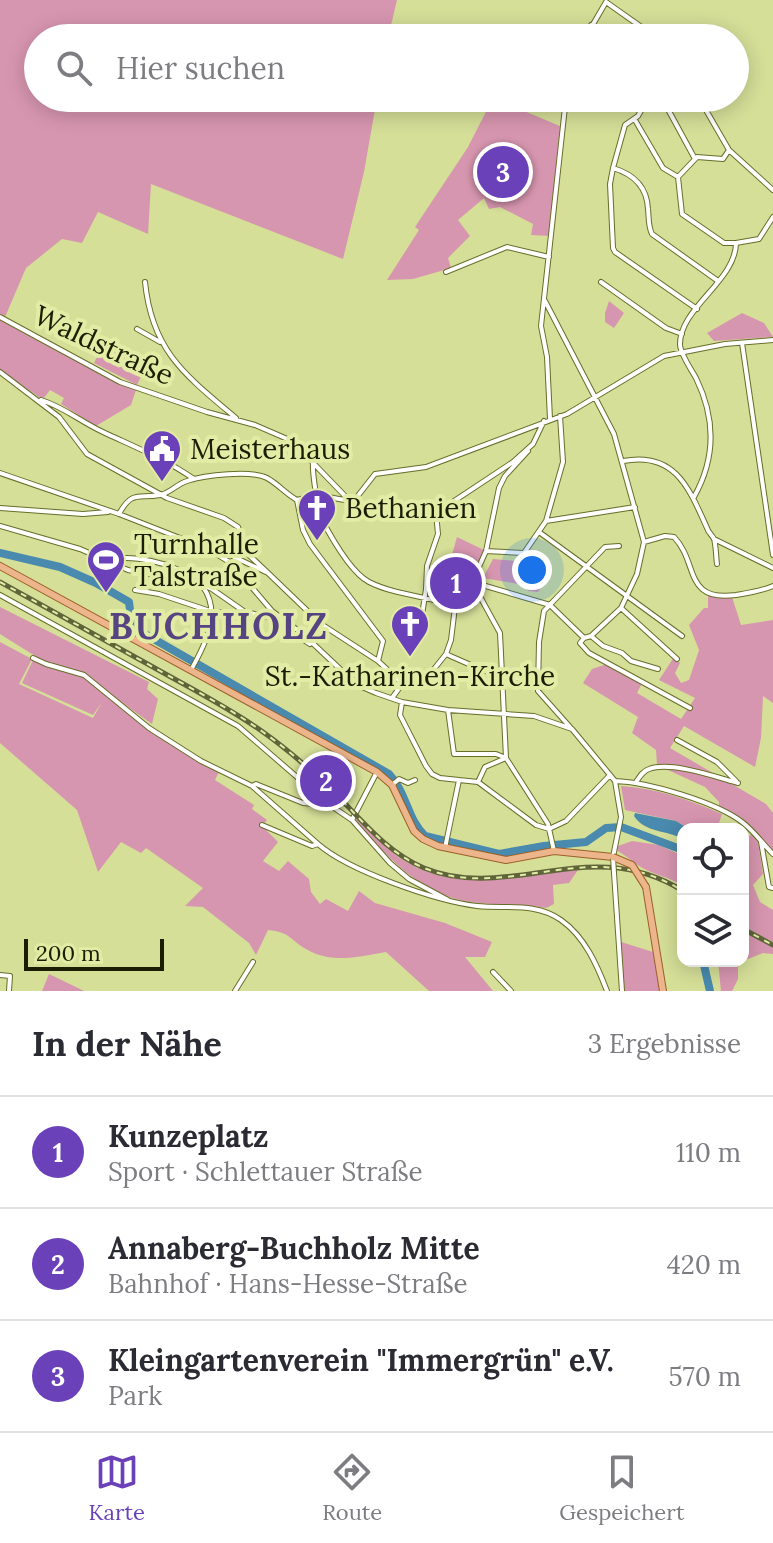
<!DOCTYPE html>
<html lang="de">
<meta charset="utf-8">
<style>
body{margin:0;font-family:Lora,serif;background:#f7f7f7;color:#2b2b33}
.controls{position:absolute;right:24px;bottom:24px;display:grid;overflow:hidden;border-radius:16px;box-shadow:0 4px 20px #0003}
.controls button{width:72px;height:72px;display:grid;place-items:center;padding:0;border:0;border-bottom:2px solid #e1e1e2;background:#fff;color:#2b2b33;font:40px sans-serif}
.scale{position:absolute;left:24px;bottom:20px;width:140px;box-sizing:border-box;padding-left:8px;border:4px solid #1c1e03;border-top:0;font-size:22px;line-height:28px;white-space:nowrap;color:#1c1e03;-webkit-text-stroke:6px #e2eca5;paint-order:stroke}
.you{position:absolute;left:532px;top:570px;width:28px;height:28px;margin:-20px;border:6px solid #fff;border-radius:50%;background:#1a73e8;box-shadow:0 0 0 12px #1a73e833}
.badge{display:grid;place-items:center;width:52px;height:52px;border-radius:50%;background:#6a41b9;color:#fff;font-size:26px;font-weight:700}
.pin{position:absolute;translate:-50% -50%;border:4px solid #fff;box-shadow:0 2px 8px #0006}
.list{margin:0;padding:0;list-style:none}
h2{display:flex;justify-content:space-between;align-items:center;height:104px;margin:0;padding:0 32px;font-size:34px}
h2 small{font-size:26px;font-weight:400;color:#7c7c81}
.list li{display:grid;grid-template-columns:52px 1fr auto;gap:24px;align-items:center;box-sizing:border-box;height:112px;padding:0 32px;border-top:2px solid #e1e1e2}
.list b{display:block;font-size:30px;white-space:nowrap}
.list p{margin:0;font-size:26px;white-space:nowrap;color:#7c7c81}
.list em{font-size:26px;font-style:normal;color:#7c7c81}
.icon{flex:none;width:44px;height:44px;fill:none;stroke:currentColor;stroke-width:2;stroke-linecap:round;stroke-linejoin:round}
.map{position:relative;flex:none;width:773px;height:991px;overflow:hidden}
.search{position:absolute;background:#fff;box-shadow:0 4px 20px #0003;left:24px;right:24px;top:24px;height:88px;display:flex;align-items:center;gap:20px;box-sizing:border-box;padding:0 28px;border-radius:44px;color:#7c7c81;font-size:30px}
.sheet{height:440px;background:#fff}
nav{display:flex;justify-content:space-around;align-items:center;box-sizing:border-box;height:112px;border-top:2px solid #e1e1e2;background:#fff;font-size:22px;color:#7c7c81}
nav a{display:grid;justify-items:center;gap:4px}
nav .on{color:#6a41b9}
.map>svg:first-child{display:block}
.green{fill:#d796af}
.water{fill:#498aae}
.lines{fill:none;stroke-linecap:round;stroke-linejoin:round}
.river{stroke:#498aae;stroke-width:8}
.minor-casing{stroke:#676e29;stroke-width:6}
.primary-casing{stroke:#9b6029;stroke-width:8}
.minor{stroke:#fff;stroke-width:4}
.primary{stroke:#ecb58b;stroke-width:6}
.rail-casing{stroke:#5f6439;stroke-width:5}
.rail{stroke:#e2eca5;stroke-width:2;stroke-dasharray:6;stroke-linecap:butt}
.minor-bridge-casing{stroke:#676e29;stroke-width:6;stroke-linecap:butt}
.primary-bridge-casing{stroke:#9b6029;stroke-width:8;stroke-linecap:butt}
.minor-bridge{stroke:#fff;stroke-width:4}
.primary-bridge{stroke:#ecb58b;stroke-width:6}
.labels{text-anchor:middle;stroke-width:8;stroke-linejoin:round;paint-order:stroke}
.street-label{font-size:28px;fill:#1c1e03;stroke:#e2eca5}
.poi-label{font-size:28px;fill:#1c1e03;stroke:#e2eca5;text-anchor:start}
.district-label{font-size:36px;font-weight:bold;letter-spacing:2px;fill:#554481;stroke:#e2eca5}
</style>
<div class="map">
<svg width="773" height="991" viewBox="0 0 773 991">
<rect width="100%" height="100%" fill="#d5df98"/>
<path class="green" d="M0 0H397L388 38H38V98H377L364 172 343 259 151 184 148 234 98 212 82 243 62 239 26 268 5 317 0 314Z
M493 98 560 126 549 236 531 235 533 224 500 207 489 209 484 198 458 220 470 236 448 258 451 268 413 279 387 280 419 230 415 227 468 147Z
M609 301 624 313 614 328 605 322V313Z
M742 313 764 323 773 337 714 341 707 333Z
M0 320 117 383 136 390 131 405 96 426 61 404 64 398 50 390 44 398 39 397 0 370Z
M107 338 148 361 137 385 94 363Z
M457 537 484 550 471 581 455 604 432 597 448 569Z
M493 559 516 561 520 575 544 563C548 576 546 581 538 592L529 591 519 584 483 578Z
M708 595 732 597 741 625 773 620V703L763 696 761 738 755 767 684 726 670 748 766 804 773 813V851L742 818 719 807V802L705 787 657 765 656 750 632 733 638 717 583 683 592 669 607 664 642 683 637 693 681 719 695 698 659 680 674 657 680 663 675 673 681 683 689 680 699 650 689 625 704 608H708Z
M0 607 149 682 147 689 158 699 152 724 107 692 105 695 154 734 219 772 215 780 254 805 252 809 267 820 262 826 278 842 263 861 279 871 288 861 309 879 311 892 320 904 326 899 348 911 359 891 375 903 445 923 492 942 485 957H465L493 991H429L386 952C359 957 330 964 306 949 289 939 290 932 268 930L256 955 249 943 203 907 185 906 203 888 146 848 141 853 121 842 98 872 77 810 0 743V642L32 659 19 684 93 718 102 702 93 715 22 683 35 656 0 634Z
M621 786C656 788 690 800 722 814L717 829H689L676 821 625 810Z
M357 819C373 834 388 852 408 863 460 893 521 875 578 870L569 883 553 885 554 904 546 908C519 903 492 906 465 901 418 893 385 854 355 820Z
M753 834 758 842 763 874 753 885 760 902 773 910V942L743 928V839Z
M632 841 659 845 683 856V886C670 877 651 874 639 866 631 860 625 855 616 850L618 846Z
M743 931 773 946V954L763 953 743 961Z
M618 941 653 952 661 991H622Z
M718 961H742L738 963V979L732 991H721Z
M49 974 80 989 84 991H42Z"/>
<path class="water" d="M635 813 676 821 689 829H683V839C667 830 645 833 634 816Z"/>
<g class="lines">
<path class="river" d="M0 553 60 567 96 583 129 602 131 618 138 630 389 774C407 793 407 819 425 836L499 854 544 846 586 842 606 828 621 827 683 850
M703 961 710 991"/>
<g class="minor-casing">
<path id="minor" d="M606 2 657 38
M591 25 605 38
M585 38 606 2
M648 98 638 116 625 125 613 168 610 184 613 248 615 252 697 309
M657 98 664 102 695 159
M699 98 729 150 773 190
M635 120 663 168 678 177
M613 168C633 174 647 187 648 209 649 218 648 226 652 234L718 281
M678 177 682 214 724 243H736
M678 177 697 157 723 159 729 150
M446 272 507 247 549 257
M145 282C152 351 185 375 236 418
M601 282 666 328 682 334
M545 301 614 434 644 542 637 574 621 608 591 636 584 638
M0 317 120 382 207 412 255 425 292 441 346 497 379 515 436 513 513 462 533 444
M137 329 160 342
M742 343 773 555
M0 372 59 417 87 454 167 498 224 518 238 527 249 555 268 573
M41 400C64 407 81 422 103 432 135 447 165 459 194 479
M550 419 547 357 541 326 566 98
M533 444 544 421
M623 461C675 451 689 488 707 528 708 532 712 535 714 539 716 545 716 557 717 564
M313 463C312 472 318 510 321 518 331 537 350 572 369 582 395 595 427 596 454 606
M0 473 119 514 208 549 231 563 272 611 304 635 340 669 362 687 376 693 402 702 448 710 534 716 572 729 615 781 621 817 613 857
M694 497C716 458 716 419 696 378 691 369 681 355 680 345 679 308 736 281 736 243L759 239 773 217
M297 500 303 530 310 544 383 641 378 661
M353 502 375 474 426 467 567 414 664 356 725 344 773 340
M0 508 83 514 108 512
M119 514C132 490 138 499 160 495 170 493 177 484 187 481 205 475 251 470 267 478 278 484 286 494 297 500L317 495 350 501
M546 521 635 507
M0 526 80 549 128 570 194 582 212 589 245 612
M539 532 682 636
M714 539 773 568
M644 542 665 536 674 537C699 563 683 602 736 595 748 593 762 591 773 586
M210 549 215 548 268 573 321 624 378 661 405 686
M486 551 524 553 546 521 563 462 560 416
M107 562C123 551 180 564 193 580
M472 582 500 633 506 758 548 824 554 851
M472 582 550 605 584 638
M135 590 159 594 213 612H245L268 617 310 644
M0 595 238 726 327 803 352 820 390 863 409 879 448 900
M621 608 677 659
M420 628 426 589 427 566 438 534 436 513
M591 636 603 646 622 653 631 661 658 669
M584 638 580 643 589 653 690 708
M446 654C476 667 505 684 537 676
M33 658 46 664 84 675 149 728 201 761 252 786 256 784 303 803 325 805 327 803
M191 670C205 645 222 613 203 587
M392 698 400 687 426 679 446 654 451 640 455 607 474 578 486 551 499 488 505 476 528 451
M402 702 400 715 426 766 432 774 440 778 478 782 536 825 549 829 566 821 610 775
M448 710 454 754H496L506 758
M570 727 538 691 539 642 544 611 605 547 619 546
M677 740 717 762 736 781
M615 781C648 782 716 802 742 822 754 831 762 843 773 854
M478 782 485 767 506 758
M636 782C640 776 643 771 649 769 671 761 716 777 738 783
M392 785 399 779 408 783 415 780
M252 786 318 844
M352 820 377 772
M262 825 312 846 318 844C349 871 436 901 477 906 506 909 536 902 561 920 585 937 597 965 607 991
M761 842 769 887 773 888
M445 848 459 780
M614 873 622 991
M493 972 511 991
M0 975 10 976 9 991
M235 991 253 962"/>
</g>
<g class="primary-casing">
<path id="primary" d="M0 566 377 772 392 785 414 831 423 839 438 846 506 860 554 851 613 857
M646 887 663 991"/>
</g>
<use href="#minor" class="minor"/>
<use href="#primary" class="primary"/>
<g class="rail-casing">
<path id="rail" d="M0 582C51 610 102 639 153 667 190 688 228 707 263 732 287 749 310 769 332 790 360 818 386 852 424 868 510 903 590 833 683 891
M743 929 773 945"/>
</g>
<use href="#rail" class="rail"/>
<g class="minor-bridge-casing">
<path id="minor-bridge" d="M613 857 614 873"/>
</g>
<g class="primary-bridge-casing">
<path id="primary-bridge" d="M613 857 632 865 646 887"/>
</g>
<use href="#minor-bridge" class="minor-bridge"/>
<use href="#primary-bridge" class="primary-bridge"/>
</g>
<defs>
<g id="civic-pin" transform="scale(2)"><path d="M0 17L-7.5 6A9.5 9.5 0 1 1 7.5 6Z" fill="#6a41b9" stroke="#e2eca5"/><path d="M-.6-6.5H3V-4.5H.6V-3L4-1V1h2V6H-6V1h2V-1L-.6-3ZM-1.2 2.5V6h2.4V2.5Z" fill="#fff"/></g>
<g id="church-pin" transform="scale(2)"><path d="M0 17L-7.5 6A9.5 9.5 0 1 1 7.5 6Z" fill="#6a41b9" stroke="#e2eca5"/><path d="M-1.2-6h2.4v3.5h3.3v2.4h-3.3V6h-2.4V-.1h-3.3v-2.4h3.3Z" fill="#fff"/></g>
<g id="stadium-pin" transform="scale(2)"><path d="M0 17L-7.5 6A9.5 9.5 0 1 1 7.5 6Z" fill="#6a41b9" stroke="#e2eca5"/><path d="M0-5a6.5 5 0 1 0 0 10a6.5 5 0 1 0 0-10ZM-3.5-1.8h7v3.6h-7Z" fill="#fff"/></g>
</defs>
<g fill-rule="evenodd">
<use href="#civic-pin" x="162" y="449"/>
<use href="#church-pin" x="317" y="508"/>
<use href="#stadium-pin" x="106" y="560"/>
<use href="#church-pin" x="410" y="624"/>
</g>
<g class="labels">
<g class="street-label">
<text transform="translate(104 345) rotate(25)" y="10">Waldstraße</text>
</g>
<g class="poi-label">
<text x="190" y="459">Meisterhaus</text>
<text x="345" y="518">Bethanien</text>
<text x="134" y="554">Turnhalle<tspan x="134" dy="32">Talstraße</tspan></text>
<text x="410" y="686" text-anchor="middle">St.-Katharinen-Kirche</text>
</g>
<g class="district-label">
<text x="219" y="639">BUCHHOLZ</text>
</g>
</g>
</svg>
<div class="controls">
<button><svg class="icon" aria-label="locate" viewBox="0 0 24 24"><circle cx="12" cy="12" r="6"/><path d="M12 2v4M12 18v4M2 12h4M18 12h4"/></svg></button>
<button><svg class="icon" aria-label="layers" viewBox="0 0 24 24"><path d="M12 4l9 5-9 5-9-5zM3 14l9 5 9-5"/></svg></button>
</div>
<div class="scale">200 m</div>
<div class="you"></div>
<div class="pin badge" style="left:456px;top:583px">1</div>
<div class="pin badge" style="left:326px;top:781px">2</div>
<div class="pin badge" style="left:503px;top:172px">3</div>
<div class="search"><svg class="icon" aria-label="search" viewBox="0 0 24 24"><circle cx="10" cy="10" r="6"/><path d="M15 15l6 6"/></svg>Hier suchen</div>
</div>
<section class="sheet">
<h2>In der Nähe<small>3 Ergebnisse</small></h2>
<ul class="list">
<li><span class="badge">1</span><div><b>Kunzeplatz</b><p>Sport · Schlettauer Straße</p></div><em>110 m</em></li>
<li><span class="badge">2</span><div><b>Annaberg-Buchholz Mitte</b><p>Bahnhof · Hans-Hesse-Straße</p></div><em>420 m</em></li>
<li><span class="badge">3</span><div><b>Kleingartenverein &quot;Immergrün&quot; e.V.</b><p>Park</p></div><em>570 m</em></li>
</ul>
</section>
<nav>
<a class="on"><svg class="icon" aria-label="map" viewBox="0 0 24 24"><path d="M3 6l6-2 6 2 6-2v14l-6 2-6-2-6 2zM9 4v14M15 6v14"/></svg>Karte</a>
<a><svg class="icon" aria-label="directions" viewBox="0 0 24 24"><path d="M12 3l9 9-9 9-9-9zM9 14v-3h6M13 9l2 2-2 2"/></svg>Route</a>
<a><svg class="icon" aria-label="saved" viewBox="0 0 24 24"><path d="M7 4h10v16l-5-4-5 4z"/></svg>Gespeichert</a>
</nav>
